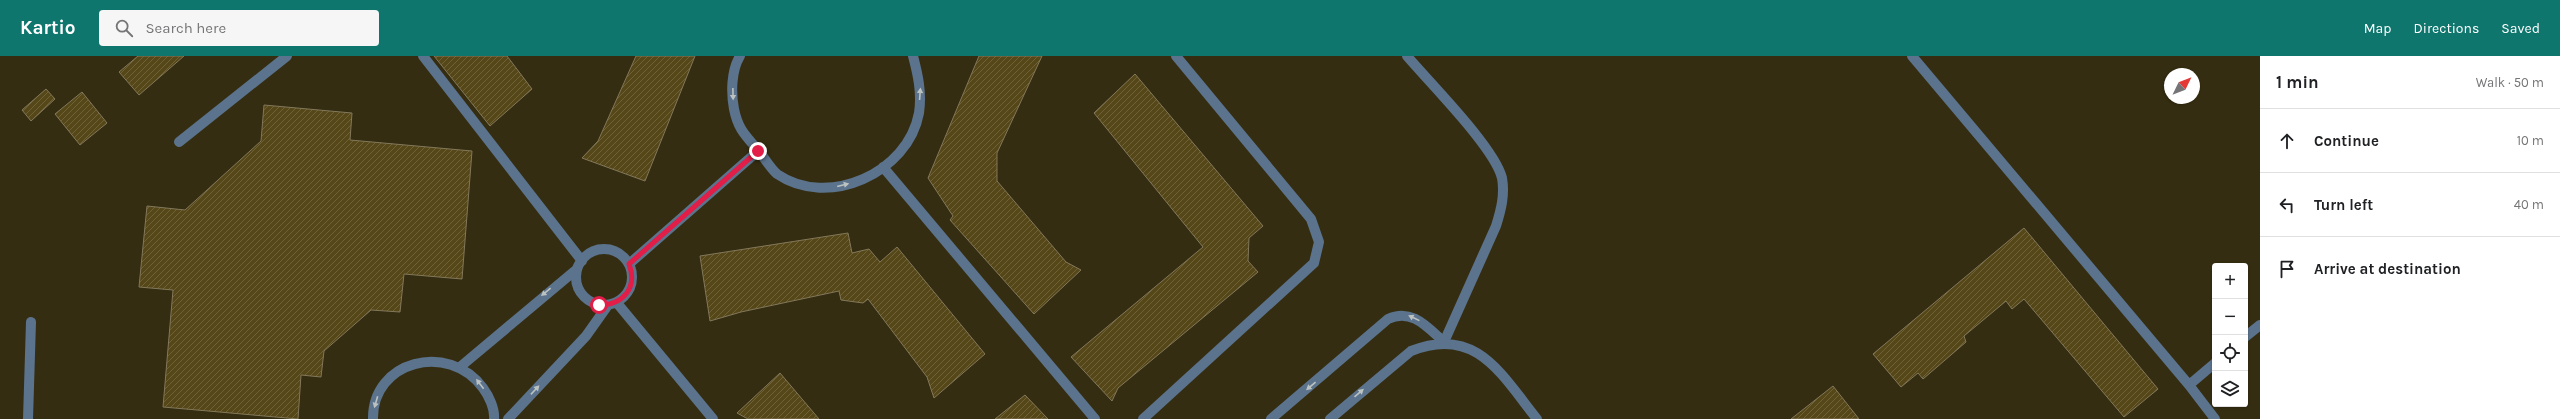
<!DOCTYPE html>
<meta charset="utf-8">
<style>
body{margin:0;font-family:Karla,sans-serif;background:#f6f6f6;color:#202124}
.controls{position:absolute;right:12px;bottom:12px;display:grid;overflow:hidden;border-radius:4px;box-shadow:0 1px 3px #0004}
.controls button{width:36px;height:36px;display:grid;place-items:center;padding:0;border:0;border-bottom:1px solid #e0e0e0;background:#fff;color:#202124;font:20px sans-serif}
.compass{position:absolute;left:2164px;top:12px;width:36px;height:36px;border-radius:50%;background:#fff;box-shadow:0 1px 3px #0004;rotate:47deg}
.stop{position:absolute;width:12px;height:12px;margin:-9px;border:3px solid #e11d48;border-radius:50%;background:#fff}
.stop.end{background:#e11d48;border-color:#fff;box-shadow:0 1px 4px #0008}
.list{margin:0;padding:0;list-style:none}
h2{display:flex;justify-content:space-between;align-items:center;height:52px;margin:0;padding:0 16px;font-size:17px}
h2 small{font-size:13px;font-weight:400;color:#757577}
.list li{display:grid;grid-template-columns:26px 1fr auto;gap:12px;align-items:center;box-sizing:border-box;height:64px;padding:0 16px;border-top:1px solid #e0e0e0}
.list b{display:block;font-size:15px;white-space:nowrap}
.list em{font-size:13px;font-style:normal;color:#757577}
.icon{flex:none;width:22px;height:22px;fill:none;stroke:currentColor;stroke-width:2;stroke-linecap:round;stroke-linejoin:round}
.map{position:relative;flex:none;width:2260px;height:363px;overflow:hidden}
header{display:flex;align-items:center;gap:24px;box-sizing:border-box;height:56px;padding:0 20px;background:#0f766e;color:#fff}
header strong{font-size:19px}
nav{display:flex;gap:22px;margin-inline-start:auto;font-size:14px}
.search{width:280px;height:36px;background:#f6f6f6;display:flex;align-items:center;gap:10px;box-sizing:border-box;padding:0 14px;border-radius:4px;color:#757577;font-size:15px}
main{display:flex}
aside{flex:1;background:#fff}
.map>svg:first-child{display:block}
.building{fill:url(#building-hatch);stroke:#82785b}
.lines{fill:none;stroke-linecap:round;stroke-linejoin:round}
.service{stroke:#5b738d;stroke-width:10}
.minor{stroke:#5b738d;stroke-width:10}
.oneway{fill:#bcc2c0}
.route{stroke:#e11d48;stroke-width:5}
</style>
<header>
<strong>Kartio</strong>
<div class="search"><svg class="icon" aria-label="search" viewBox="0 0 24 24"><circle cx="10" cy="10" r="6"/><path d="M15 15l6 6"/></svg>Search here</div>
<nav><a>Map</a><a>Directions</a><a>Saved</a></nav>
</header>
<main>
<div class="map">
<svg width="2260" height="363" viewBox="0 0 2260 363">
<defs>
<pattern id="building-hatch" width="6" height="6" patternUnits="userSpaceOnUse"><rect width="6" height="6" fill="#564718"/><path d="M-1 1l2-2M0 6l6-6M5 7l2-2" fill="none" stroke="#6f6239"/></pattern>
</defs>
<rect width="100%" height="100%" fill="#352d11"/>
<path class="building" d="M138 0H184L139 39 119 16Z
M434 0H507L532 33 490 70Z
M636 0H695L645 125 582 102 598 85Z
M979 0H1042L997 97V125L1066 206 1081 214 1034 258 950 164 953 160 928 122Z
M1135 18 1263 170 1249 182 1248 205 1258 216 1118 332 1112 345 1071 301 1203 191 1094 57Z
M46 33 55 43 31 65 22 54Z
M82 36 107 67 80 89 55 58Z
M264 49 352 57 350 84 472 95 462 223 404 218 400 256 371 254 324 295 321 321 301 319 298 363 163 351 173 234 139 231 147 150 185 154 261 85Z
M2024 172 2158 333 2124 361 2024 243 2012 253 2006 245 1964 280 1966 286 1923 323 1918 317 1901 331 1873 298Z
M848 177 852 197 869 193 880 206 897 191 985 298 934 342 927 321 868 243 863 247 841 244 839 235 741 256 710 265 700 200Z
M780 317 819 363H748L737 357Z
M1833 330 1859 363H1791Z
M1025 339 1048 363H995Z"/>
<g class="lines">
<path class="service" d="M423 0 582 205
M740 0C731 15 731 37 734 53 738 73 745 79 758 94 764 101 770 112 777 118 828 153 908 117 919 57 922 37 918 19 913 0
M1407 0C1430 27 1495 92 1502 122 1505 139 1501 154 1496 170L1444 286
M179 86 287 0
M883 111 1095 363
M576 221a28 28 0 1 1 56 0a28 28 0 1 1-56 0Z
M629 208 758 95
M617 247 713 363
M460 311 577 213
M28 363 31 266
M373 363C372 305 448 285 483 332 489 340 495 353 494 363
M508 363 586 280 608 249
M1143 363 1314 207 1319 186 1311 163 1176 0"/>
<path class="minor" d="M1912 0 2189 329 2215 363
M2245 281 2260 269
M2189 329 2215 307
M1271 363 1388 263C1412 252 1427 271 1444 286
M1330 363 1411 295C1476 269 1501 318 1537 363"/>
</g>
<defs><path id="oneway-solid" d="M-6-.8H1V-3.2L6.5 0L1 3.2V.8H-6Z"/></defs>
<g class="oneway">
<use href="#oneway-solid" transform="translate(733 38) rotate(89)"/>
<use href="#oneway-solid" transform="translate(920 38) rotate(-86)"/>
<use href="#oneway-solid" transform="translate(843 129) rotate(-14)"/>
<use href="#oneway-solid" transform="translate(546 236) rotate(141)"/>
<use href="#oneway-solid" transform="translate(1414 262) rotate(-154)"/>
<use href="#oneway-solid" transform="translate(480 328) rotate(-127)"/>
<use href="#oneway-solid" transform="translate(1311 330) rotate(140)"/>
<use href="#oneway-solid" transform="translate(535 334) rotate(-47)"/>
<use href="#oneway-solid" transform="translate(1359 337) rotate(-41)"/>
<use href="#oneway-solid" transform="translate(376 346) rotate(106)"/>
</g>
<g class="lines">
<path class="route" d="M599 249C623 249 638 232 629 208L758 95"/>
</g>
</svg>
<div class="controls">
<button>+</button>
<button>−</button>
<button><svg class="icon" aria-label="locate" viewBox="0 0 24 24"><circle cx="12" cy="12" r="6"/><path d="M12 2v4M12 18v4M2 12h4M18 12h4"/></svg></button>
<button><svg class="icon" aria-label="layers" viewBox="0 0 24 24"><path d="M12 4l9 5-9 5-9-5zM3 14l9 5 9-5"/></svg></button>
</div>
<svg class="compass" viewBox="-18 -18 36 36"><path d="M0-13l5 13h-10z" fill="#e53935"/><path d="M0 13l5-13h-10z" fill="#757577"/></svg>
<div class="stop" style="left:599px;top:249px"></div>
<div class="stop end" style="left:758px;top:95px"></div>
</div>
<aside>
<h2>1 min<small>Walk · 50 m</small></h2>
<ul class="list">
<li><svg class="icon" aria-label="ahead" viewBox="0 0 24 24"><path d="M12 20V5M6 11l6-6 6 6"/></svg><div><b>Continue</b></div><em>10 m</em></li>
<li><svg class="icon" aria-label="left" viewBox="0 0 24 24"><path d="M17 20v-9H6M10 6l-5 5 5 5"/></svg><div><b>Turn left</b></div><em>40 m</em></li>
<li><svg class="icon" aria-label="arrive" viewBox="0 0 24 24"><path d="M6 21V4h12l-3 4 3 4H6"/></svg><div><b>Arrive at destination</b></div></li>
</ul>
</aside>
</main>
